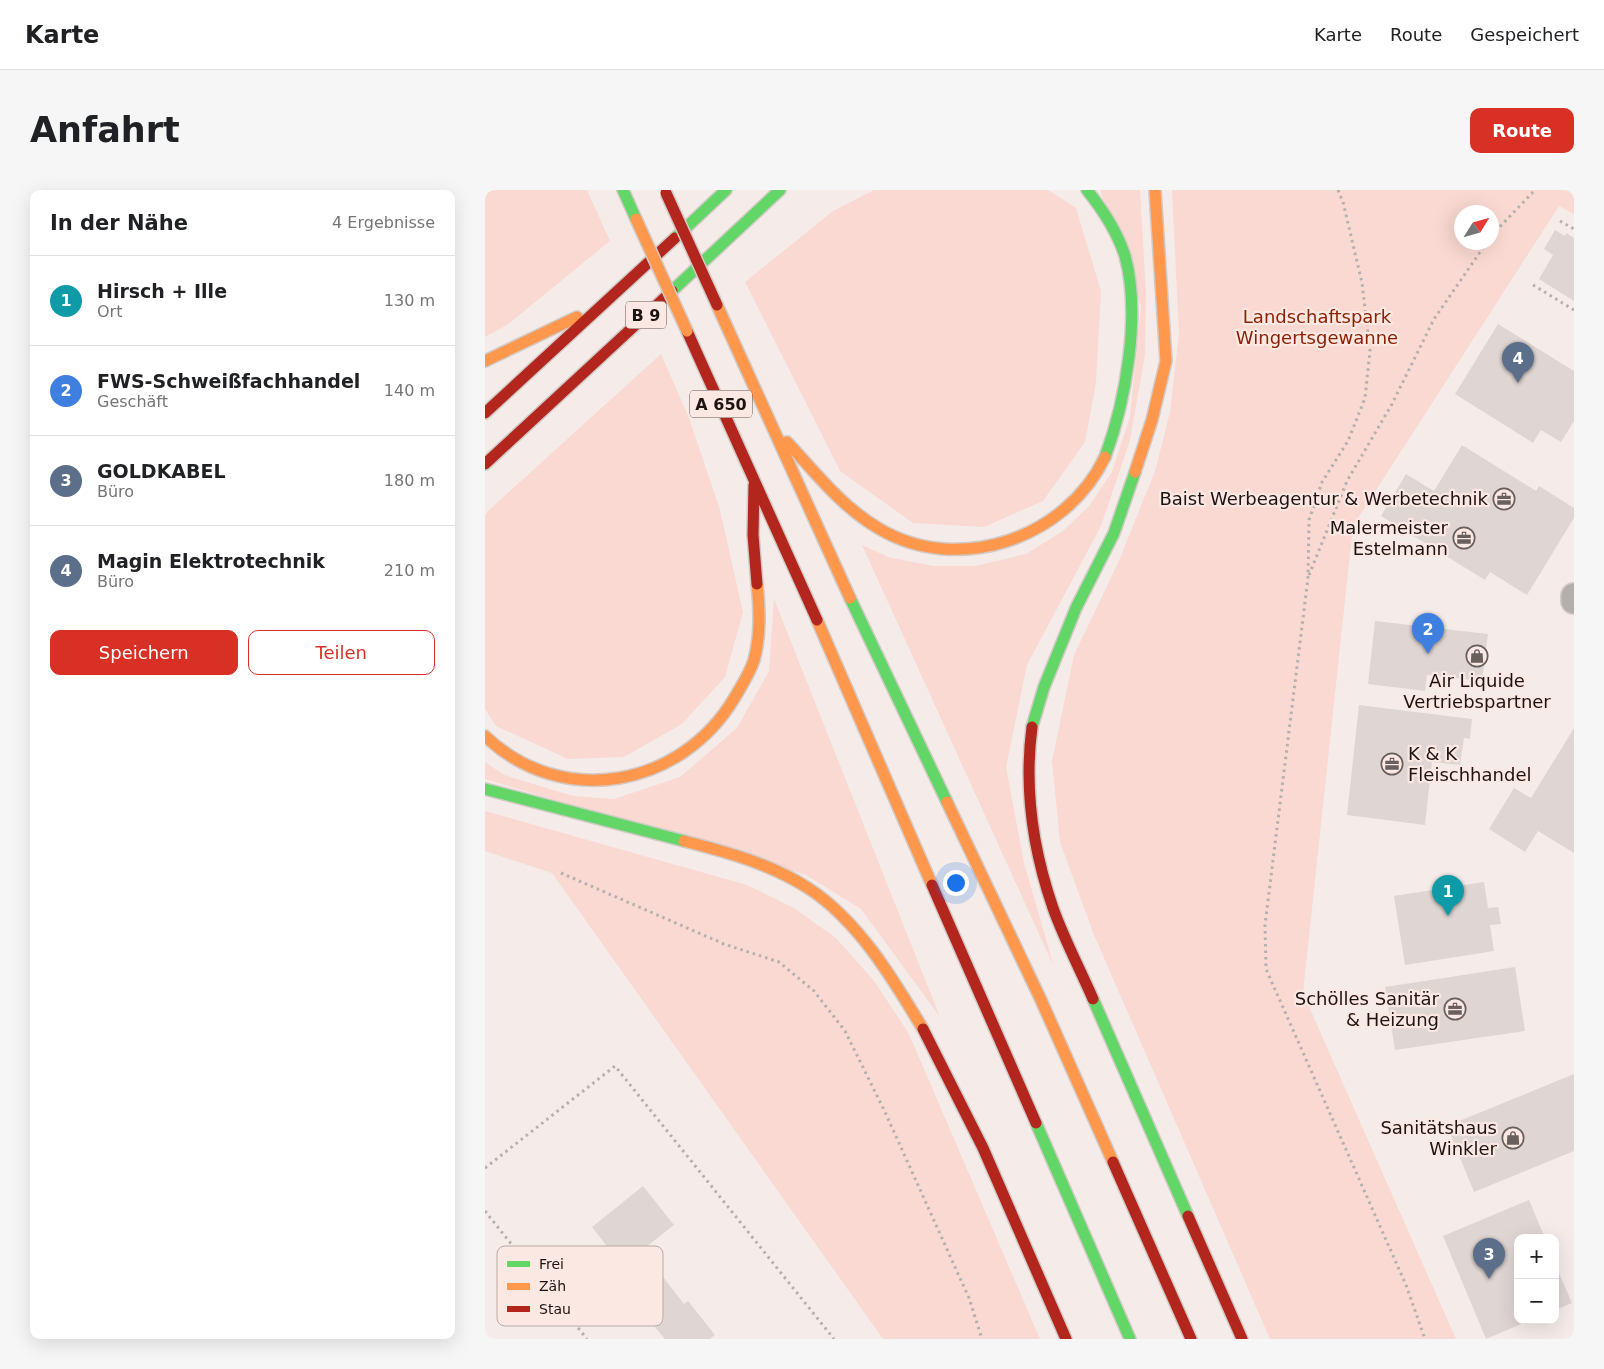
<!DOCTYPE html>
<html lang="de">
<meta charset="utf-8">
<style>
body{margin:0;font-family:"DejaVu Sans",sans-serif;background:#f6f6f6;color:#202124}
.controls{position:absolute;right:15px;bottom:15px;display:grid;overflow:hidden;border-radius:10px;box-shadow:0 5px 20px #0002}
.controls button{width:45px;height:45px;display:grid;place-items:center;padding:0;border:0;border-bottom:1px solid #e0e0e0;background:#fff;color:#202124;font:25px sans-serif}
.compass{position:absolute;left:969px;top:15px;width:45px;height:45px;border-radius:50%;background:#fff;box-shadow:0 5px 20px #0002;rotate:53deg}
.you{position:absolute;left:470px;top:692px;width:18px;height:18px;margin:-12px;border:4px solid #fff;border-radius:50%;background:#1a73e8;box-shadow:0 0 0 8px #1a73e833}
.badge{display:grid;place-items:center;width:32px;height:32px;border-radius:50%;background:#d93025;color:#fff;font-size:16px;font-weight:700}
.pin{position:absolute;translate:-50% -41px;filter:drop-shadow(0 1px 2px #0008)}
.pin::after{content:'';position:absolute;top:26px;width:18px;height:15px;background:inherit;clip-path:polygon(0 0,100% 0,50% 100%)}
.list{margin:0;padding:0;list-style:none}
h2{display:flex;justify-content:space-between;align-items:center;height:65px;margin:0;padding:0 20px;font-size:21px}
h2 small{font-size:16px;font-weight:400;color:#757577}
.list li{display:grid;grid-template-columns:32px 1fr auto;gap:15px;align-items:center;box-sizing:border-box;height:90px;padding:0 20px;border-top:1px solid #e0e0e0}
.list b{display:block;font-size:19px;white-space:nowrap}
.list p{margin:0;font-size:16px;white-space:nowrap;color:#757577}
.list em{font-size:16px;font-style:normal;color:#757577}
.actions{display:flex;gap:10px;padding:15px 20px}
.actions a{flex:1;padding:11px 0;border:1px solid #d93025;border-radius:10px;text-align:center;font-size:18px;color:#d93025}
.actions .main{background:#d93025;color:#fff}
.map{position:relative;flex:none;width:1089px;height:1149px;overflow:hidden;border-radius:10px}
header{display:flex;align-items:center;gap:30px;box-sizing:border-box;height:70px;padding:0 25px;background:#fff;border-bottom:1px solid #e0e0e0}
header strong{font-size:24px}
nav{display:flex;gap:28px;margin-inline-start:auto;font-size:18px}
.intro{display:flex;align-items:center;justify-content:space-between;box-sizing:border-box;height:120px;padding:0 30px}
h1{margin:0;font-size:35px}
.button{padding:12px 22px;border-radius:10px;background:#d93025;color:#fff;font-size:18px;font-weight:700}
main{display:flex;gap:30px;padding:0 30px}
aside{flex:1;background:#fff;border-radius:10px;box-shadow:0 5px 20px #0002}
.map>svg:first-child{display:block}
.green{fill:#f9d9d1;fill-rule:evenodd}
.building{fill:#dfd5d2}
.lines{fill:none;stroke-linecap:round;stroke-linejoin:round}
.street-casing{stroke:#d2cac7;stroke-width:28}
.fast-casing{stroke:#d2cac7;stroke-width:14}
.slow-casing{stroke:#d2cac7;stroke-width:14}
.jam-casing{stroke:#d2cac7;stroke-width:14}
.path{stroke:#b4b0ae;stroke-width:3;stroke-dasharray:2.5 4;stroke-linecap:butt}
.street{stroke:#b4aead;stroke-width:25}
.fast{stroke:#63d668;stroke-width:11}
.slow{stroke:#ff974d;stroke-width:11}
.jam{stroke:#b3261e;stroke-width:11}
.slow-bridge-casing{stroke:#d2cac7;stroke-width:14;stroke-linecap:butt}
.jam-bridge-casing{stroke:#d2cac7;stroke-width:14;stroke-linecap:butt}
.slow-bridge{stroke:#ff974d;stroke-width:11}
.jam-bridge{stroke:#b3261e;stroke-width:11}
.labels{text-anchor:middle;stroke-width:4.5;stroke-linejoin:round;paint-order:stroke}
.shield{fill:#fbe8e3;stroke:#60534f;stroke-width:1}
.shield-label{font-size:16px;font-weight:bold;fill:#1d1310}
.park-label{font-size:18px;fill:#8c2105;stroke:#fbe8e3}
.poi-label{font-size:18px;fill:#1d1310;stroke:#fbe8e3;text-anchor:end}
.key{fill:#fbe8e3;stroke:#b8a8a4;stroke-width:1}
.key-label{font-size:14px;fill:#1d1310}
</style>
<header>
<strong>Karte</strong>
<nav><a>Karte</a><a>Route</a><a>Gespeichert</a></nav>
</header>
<div class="intro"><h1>Anfahrt</h1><a class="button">Route</a></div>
<main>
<aside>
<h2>In der Nähe<small>4 Ergebnisse</small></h2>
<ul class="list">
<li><span class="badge" style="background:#0f9aa8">1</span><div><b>Hirsch + Ille</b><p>Ort</p></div><em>130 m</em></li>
<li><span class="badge" style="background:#3f7fe0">2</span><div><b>FWS-Schweißfachhandel</b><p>Geschäft</p></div><em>140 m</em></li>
<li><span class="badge" style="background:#5c6f8a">3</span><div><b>GOLDKABEL</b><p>Büro</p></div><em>180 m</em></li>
<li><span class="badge" style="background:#5c6f8a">4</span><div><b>Magin Elektrotechnik</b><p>Büro</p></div><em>210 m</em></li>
</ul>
<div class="actions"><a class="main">Speichern</a><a>Teilen</a></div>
</aside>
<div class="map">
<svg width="1089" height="1149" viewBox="0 0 1089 1149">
<rect width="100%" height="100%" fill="#f5ece9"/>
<path class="green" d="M0 0H102L125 51 22 135 0 147Z
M389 0H563L591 18 616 101 611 193 600 252 558 311 499 337 428 333 355 281 260 92 348 21Z
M615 0H655L661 104 660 165 645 250 616 336 542 475 521 577 539 673 569 777 377 355 403 367 448 376H490L541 364 578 341 604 316 627 282 645 227 656 116Z
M687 0H1089V24L1074 16 868 336 818 803 971 1149H785L609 745 575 652 567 571 589 465 633 373 670 281 685 222 694 144ZM976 22H1006V52H976Z
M176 164 204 228 235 320 258 422 240 487 197 534 139 567 83 569 11 536 0 519V326L3 321Z
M289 409 455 827 376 719 321 685 0 589V572L19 585 88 606 129 609 195 587 252 538 284 481Z
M0 621 262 695 309 718 351 748 390 792 424 844 555 1149H398L67 683 0 661Z"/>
<path class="building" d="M1070 40 1080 46 1081 43 1089 48V111L1054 89 1068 65 1059 59Z
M1013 134 1089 181V231L1076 252 1056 240 1048 253 970 204Z
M977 255 1051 301 1054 296 1089 318V328L1042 405 1005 382 1000 390 896 326 921 284 949 301Z
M890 431 1003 444 997 491 942 485 940 501 883 494Z
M874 515 987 529 985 549 979 548 975 575 947 572 940 635 862 625Z
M1089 538V663L1053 641 1040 662 1004 639 1029 598 1046 608Z
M999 692 1003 718 1013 717 1016 734 1005 735 1009 761 920 775 909 706Z
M1030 777 1040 841 910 860 900 797Z
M1089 884V961L989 1002 962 936Z
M158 996 189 1035 157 1060 199 1114 203 1111 230 1145 225 1149H180L170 1137 179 1130 107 1037Z
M1044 1010 1060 1048H1033V1130H1046L1001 1149 958 1046Z
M1070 1074 1087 1113 1070 1120Z"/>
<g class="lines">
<g class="street-casing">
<path id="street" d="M1089 406V411"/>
</g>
<g class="fast-casing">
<path id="fast" d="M138 0 151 29
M602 0C618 20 632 41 640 66 656 124 641 211 620 267
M190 48 241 0
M187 101 295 0
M365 408 462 612
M547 537 559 497 591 418 629 343 650 282
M0 599 199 651
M608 809 703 1026
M551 933 645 1149"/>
</g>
<g class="slow-casing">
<path id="slow" d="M232 115 365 408
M0 171 92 127
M302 252C330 282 357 317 393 338 472 386 581 349 620 267
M650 282 667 230 681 171 670 0
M332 430 447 695
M0 546C78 620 197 597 250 507 257 495 265 483 269 470 276 445 275 420 272 394
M462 612 556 810 628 972
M199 651C242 662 286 674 323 698 373 730 408 789 438 839"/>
</g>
<g class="jam-casing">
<path id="jam" d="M202 141 332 430
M0 223 190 48
M0 274 187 101
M269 295 268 345 272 394
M547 537C539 598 548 660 568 718 579 749 595 779 608 809
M447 695 551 933
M438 839 498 958 581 1149
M628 972 706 1149
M703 1026 757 1149"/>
</g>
<path class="path" d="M853 0 858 12 877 93 885 161 880 208 863 251 837 292 824 330 823 388 780 735 781 779 921 1095 940 1149
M1075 31 1089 39
M1006 46 1050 0
M1048 95 1089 120
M824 385 862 291 907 214 949 129 1002 52
M76 683 239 754 294 772 329 801 360 841 400 922 484 1108 497 1149
M0 978 130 876 349 1149
M0 1021 102 1149"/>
<use href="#street" class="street"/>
<use href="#fast" class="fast"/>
<use href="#slow" class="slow"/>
<use href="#jam" class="jam"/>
<g class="slow-bridge-casing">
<path id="slow-bridge" d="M151 29 202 141"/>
</g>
<g class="jam-bridge-casing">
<path id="jam-bridge" d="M181 3 232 115"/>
</g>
<use href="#slow-bridge" class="slow-bridge"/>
<use href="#jam-bridge" class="jam-bridge"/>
</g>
<defs>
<g id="office-ring" transform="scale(1.125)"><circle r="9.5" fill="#fbe8e3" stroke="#695f5c" stroke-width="1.5"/><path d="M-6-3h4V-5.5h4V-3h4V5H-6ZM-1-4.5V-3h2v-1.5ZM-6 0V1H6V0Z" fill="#695f5c"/></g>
<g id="shop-ring" transform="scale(1.125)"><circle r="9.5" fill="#fbe8e3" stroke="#695f5c" stroke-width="1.5"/><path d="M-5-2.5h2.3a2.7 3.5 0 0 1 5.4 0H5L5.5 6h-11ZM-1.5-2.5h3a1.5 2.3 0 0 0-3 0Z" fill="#695f5c"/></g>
</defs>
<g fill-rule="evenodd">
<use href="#office-ring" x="1019" y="309"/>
<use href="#office-ring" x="979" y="348"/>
<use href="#shop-ring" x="992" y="466"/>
<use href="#office-ring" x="907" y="574"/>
<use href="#office-ring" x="970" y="819"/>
<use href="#shop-ring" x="1028" y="948"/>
</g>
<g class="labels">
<g class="shield">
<rect x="141" y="111.5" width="40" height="27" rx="4"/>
<rect x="205" y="200.5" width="62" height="27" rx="4"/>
</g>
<g class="shield-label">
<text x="161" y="131">B 9</text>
<text x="236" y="220">A 650</text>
</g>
<g class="park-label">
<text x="832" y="133">Landschaftspark<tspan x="832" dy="21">Wingertsgewanne</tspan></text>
</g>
<g class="poi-label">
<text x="1003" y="315">Baist Werbeagentur &amp; Werbetechnik</text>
<text x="963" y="344">Malermeister<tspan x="963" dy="21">Estelmann</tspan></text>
<text x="992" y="497" text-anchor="middle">Air Liquide<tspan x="992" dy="21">Vertriebspartner</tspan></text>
<text x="923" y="570" text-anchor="start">K &amp; K<tspan x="923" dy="21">Fleischhandel</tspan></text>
<text x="954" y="815">Schölles Sanitär<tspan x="954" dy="21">&amp; Heizung</tspan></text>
<text x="1012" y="944">Sanitätshaus<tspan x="1012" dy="21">Winkler</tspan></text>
</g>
</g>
<rect x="12" y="1056" width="166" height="80" rx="8" class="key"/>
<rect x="22" y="1071" width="23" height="6" fill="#63d668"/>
<rect x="22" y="1093" width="23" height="7" fill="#ff974d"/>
<rect x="22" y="1116" width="23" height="6" fill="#b3261e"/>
<g class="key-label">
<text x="54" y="1079">Frei</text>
<text x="54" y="1101">Zäh</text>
<text x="54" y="1124">Stau</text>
</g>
</svg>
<div class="controls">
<button>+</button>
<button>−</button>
</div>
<svg class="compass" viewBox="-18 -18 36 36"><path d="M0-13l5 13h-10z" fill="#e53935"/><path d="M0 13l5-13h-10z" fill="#757577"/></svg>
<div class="you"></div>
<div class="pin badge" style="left:963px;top:726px;background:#0f9aa8">1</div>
<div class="pin badge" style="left:943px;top:464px;background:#3f7fe0">2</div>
<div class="pin badge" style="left:1004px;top:1089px;background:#5c6f8a">3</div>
<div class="pin badge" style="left:1033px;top:193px;background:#5c6f8a">4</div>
</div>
</main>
